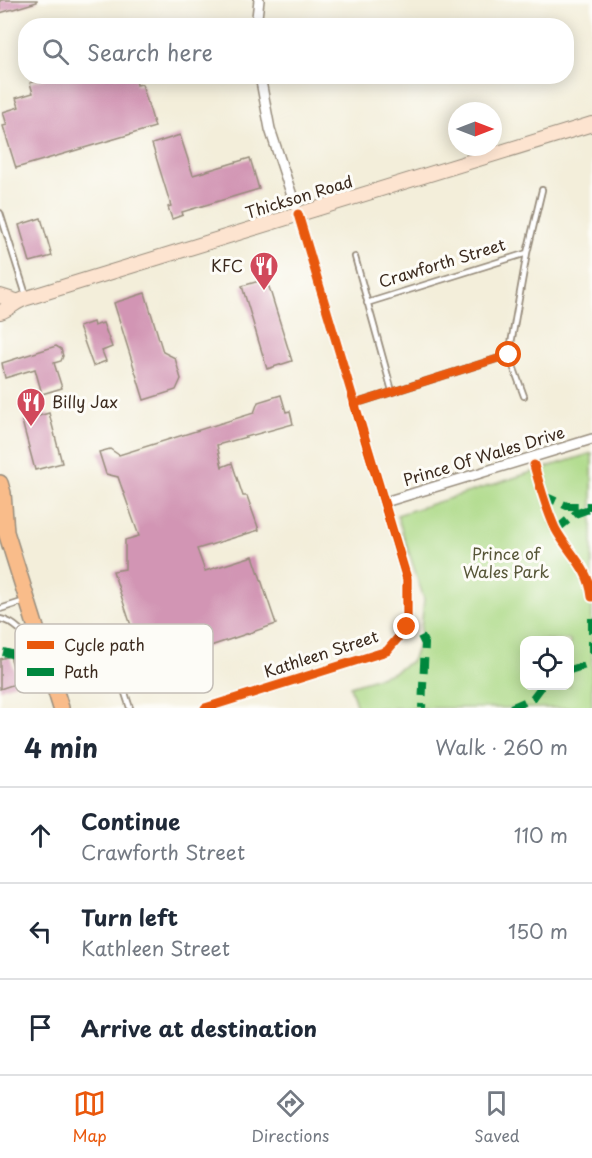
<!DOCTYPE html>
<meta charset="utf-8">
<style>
body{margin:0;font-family:"Playpen Sans",sans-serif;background:#f2f2f3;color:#1f2937}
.controls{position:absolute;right:18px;bottom:18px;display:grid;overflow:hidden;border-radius:12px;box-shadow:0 3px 15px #0003}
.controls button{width:54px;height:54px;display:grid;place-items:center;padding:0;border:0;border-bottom:2px solid #e0e1e3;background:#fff;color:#1f2937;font:30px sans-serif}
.compass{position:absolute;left:448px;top:102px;width:54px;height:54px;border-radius:50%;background:#fff;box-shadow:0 3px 15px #0003;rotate:90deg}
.stop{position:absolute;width:18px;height:18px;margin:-14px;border:4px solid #ea580c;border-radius:50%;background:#fff}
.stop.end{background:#ea580c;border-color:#fff;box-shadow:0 2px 6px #0008}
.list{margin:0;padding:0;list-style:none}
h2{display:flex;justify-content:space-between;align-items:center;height:78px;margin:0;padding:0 24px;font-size:26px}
h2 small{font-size:20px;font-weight:400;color:#747a83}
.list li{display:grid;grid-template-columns:39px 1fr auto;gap:18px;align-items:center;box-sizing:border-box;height:96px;padding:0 24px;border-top:2px solid #e0e1e3}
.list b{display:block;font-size:22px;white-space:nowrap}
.list p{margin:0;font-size:20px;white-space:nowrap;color:#747a83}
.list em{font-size:20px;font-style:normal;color:#747a83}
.icon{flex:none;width:33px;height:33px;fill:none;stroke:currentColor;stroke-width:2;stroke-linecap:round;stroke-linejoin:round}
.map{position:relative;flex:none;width:592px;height:708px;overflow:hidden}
.search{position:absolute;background:#fff;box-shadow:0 3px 15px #0003;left:18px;right:18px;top:18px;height:66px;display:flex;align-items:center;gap:15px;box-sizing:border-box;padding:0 21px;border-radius:24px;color:#747a83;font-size:22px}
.sheet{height:366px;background:#fff}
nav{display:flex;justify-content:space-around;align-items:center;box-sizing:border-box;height:84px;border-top:2px solid #e0e1e3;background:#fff;font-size:16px;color:#747a83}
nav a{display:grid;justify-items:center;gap:3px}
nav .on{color:#ea580c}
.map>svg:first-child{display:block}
.green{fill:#acd986;stroke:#748252;stroke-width:1.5;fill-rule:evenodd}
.building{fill:#d295b4}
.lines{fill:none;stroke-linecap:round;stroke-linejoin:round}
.lane-casing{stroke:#978c7c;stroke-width:8}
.street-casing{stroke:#978c7c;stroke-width:12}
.secondary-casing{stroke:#978c7c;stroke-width:16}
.primary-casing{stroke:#978c7c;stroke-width:18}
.lane{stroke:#fff;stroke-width:4.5}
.street{stroke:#fff;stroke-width:9}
.secondary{stroke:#fde4d0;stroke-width:14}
.primary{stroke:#f9bc8a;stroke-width:15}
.quiet{stroke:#00873e;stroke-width:8;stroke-dasharray:15 8;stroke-linecap:butt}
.cycleway-casing{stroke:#fdfcf7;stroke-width:13}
.cycleway{stroke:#e8590c;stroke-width:9}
.route{stroke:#ea580c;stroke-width:8}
.labels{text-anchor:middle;stroke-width:6;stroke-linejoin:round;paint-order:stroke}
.street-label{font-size:16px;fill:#3b2a1e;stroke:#fdfcf7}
.poi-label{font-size:16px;fill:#3b2a1e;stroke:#fdfcf7;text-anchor:end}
.park-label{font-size:16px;fill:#575638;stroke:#fdfcf7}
.key{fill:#fdfcf7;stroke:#c3bdb6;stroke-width:1.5}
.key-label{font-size:16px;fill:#3b2a1e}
</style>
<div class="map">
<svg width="592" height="708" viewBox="0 0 592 708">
<rect width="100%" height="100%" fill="#fdfcf7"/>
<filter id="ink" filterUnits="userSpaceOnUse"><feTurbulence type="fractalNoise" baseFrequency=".0167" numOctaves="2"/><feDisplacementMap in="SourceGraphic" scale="12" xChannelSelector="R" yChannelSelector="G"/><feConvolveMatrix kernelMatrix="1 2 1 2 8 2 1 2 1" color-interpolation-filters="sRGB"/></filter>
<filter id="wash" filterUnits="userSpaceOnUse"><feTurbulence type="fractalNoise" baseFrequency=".008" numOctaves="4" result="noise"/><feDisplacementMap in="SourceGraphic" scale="24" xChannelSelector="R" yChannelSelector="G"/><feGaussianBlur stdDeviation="1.35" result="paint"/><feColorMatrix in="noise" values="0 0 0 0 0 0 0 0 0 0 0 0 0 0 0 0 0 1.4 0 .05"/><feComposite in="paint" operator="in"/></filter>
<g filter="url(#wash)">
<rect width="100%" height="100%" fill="#f3eeda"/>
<path class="green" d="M592 453V708H357L350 686 392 673 412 661 420 640 424 599 397 515ZM524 640H570V686H524Z"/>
<g id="blocks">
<path class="building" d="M0 0H37V2L0 13Z
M52 76H135L137 85 142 84 155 127 16 168 3 126 7 125 3 112 19 107 16 98 33 93 30 83Z
M180 135 193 175 250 158 259 189 182 212 183 215 172 219 168 207 171 206 152 144Z
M41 218 52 256 30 262 19 225Z
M259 281 269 287 292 361 267 369 242 286Z
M145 293 163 352 175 358 181 379 176 390 144 400 114 303Z
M93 322 94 326 103 323 112 347 102 351 106 361 93 366 79 327Z
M56 346 61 349 63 356 61 361 54 363 62 388 42 394 35 369 5 378 2 363Z
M281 395 286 412 290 411 293 424 217 445 222 467 232 463 243 496H247L259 530 197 549 205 571 253 556 276 624 145 668 113 571 125 569V540L139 536 118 477 106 474 99 452 110 449 119 455 254 413 258 402Z
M49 413 62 463 35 470 22 421Z
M10 656 18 683 0 689V659Z"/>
</g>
</g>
<g filter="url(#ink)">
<use href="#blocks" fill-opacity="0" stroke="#978c7c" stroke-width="1.5"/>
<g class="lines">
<g class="lane-casing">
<path id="lane" d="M0 213 26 295
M355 257 392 391
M367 303 527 253
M524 396 509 355 527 253 542 190
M354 404 509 355
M0 609 25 601
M0 619C16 622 26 636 36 649
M125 693 130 708"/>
</g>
<g class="street-casing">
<path id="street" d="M256 26 259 0
M385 502 592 439
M205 708 387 651 407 627V579L298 214 270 129 260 76"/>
</g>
<g class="secondary-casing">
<path id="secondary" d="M0 296 16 301
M0 312C10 309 16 301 27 298L592 124"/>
</g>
<g class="primary-casing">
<path id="primary" d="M0 483 3 493 6 532 61 708"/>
</g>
<use href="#lane" class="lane"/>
<use href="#street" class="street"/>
<use href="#secondary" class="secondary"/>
<use href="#primary" class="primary"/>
<path class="quiet" d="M542 495 567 506H592
M556 530 575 514 589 509
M592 618V653
M421 636 425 644 422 708
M3 652 19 656 24 674 33 671
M570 670 592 663
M511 708 533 698 542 686"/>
<g class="cycleway-casing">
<path id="cycleway" d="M534 465C540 487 546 508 555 528 568 553 589 567 592 597
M205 708 387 651 407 627V579L298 214"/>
</g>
<use href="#cycleway" class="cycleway"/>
</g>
</g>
<g class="lines" filter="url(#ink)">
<path class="route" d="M407 627V579L354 404 509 355"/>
</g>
<defs>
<g id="restaurant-pin" transform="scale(1.5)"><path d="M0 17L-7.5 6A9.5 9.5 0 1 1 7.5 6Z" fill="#d1495b" stroke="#fdfcf7"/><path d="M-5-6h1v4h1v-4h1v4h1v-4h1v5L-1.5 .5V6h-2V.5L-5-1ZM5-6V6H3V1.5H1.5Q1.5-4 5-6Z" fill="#fff"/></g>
</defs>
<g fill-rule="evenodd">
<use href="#restaurant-pin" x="264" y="266"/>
<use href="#restaurant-pin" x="31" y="402"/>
</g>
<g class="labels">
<g class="street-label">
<text transform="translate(299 197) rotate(-17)" y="6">Thickson Road</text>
<text transform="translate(442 263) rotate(-17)" y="6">Crawforth Street</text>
<text transform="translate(484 456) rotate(-17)" y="6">Prince Of Wales Drive</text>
<text transform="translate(321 654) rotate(-18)" y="6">Kathleen Street</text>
</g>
<g class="poi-label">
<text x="243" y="272">KFC</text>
<text x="52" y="408" text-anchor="start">Billy Jax</text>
</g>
<g class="park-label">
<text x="506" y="560">Prince of<tspan x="506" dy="18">Wales Park</tspan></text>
</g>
</g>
<rect x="15" y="624" width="198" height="69" rx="9" class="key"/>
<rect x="27" y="641" width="27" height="8" fill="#e8590c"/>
<rect x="27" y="668" width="27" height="8" fill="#00873e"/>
<g class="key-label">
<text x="64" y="651">Cycle path</text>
<text x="64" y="678">Path</text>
</g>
</svg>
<div class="controls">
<button><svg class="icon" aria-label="locate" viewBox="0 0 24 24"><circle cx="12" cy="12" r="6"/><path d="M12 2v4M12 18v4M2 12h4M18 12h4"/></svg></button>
</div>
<svg class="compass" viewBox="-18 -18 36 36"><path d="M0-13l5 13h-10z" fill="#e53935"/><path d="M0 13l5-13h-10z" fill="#747a83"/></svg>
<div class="stop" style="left:509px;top:355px"></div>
<div class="stop end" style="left:407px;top:627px"></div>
<div class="search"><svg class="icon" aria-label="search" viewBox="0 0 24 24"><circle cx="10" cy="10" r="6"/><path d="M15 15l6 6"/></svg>Search here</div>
</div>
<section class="sheet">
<h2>4 min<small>Walk · 260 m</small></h2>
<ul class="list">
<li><svg class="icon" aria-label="ahead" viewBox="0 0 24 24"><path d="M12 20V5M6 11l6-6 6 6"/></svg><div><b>Continue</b><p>Crawforth Street</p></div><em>110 m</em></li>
<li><svg class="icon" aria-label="left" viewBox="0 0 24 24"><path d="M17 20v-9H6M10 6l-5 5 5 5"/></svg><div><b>Turn left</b><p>Kathleen Street</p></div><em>150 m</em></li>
<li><svg class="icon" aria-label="arrive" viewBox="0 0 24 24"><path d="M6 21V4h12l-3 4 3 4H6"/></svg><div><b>Arrive at destination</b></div></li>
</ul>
</section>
<nav>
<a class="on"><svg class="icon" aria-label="map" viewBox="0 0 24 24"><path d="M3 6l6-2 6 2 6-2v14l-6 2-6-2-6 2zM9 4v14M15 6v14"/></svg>Map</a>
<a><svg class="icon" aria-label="directions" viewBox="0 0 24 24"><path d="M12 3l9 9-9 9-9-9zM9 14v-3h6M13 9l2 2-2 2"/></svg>Directions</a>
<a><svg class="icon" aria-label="saved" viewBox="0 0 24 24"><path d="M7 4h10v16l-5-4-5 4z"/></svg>Saved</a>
</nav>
